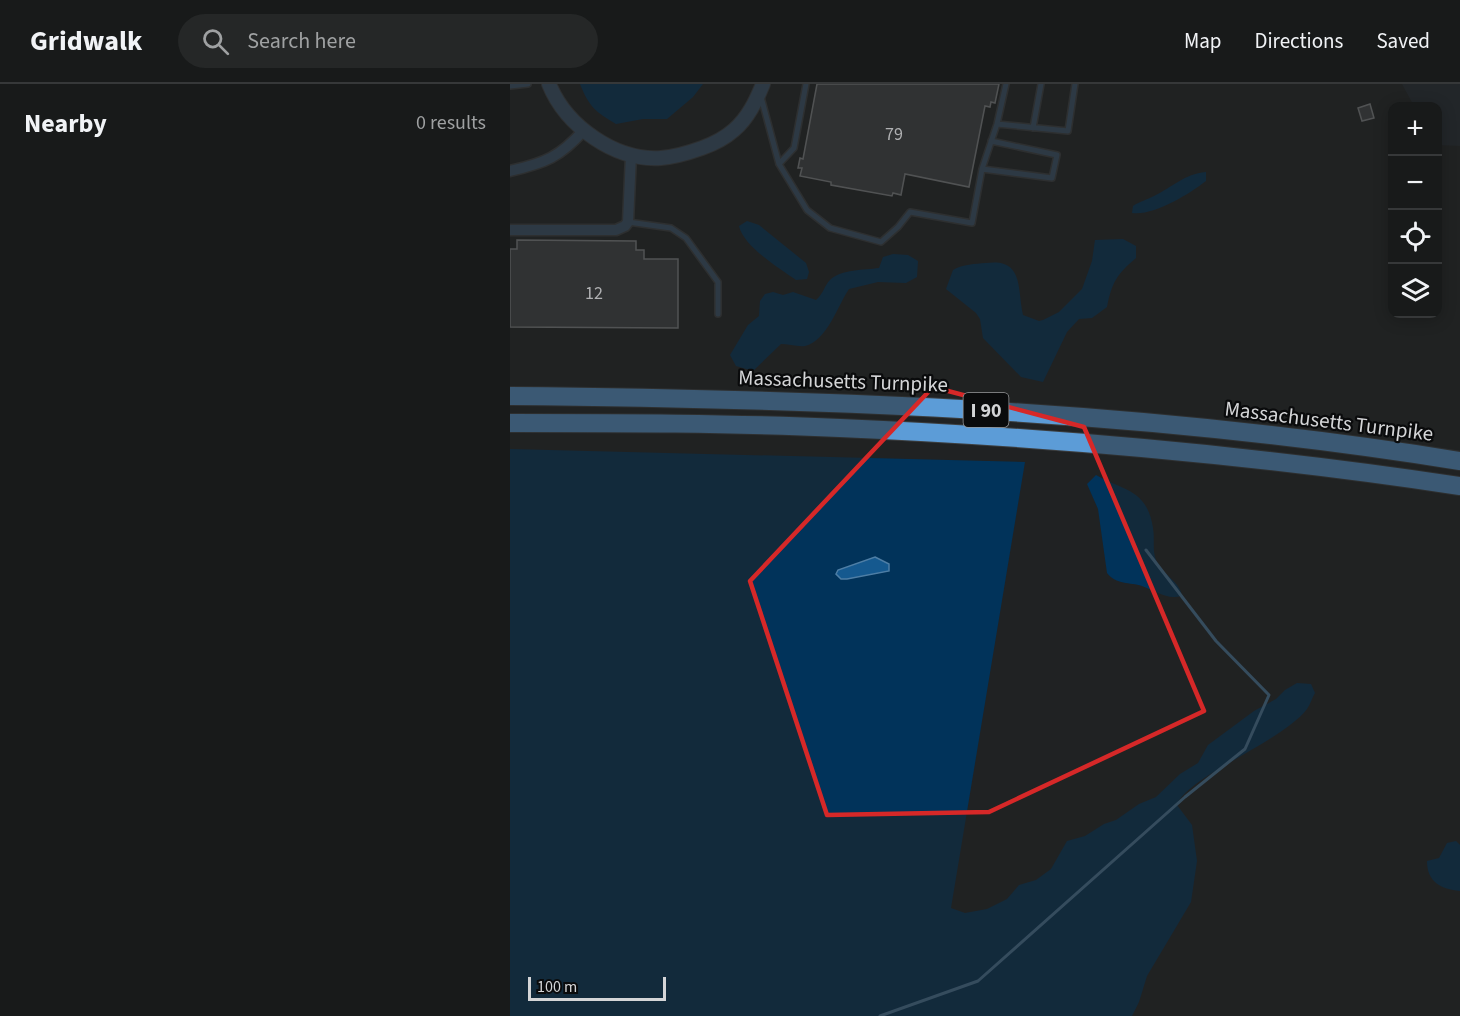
<!DOCTYPE html>
<meta charset="utf-8">
<style>
body{margin:0;font-family:"Source Sans 3",sans-serif;background:#252727;color:#f1f3f6}
.controls{position:absolute;right:18px;top:18px;display:grid;overflow:hidden;border-radius:12px;box-shadow:0 3px 15px #0003}
.controls button{width:54px;height:54px;display:grid;place-items:center;padding:0;border:0;border-bottom:2px solid #363839;background:#181a1a;color:#f1f3f6;font:30px sans-serif}
.scale{position:absolute;left:18px;bottom:15px;width:138px;box-sizing:border-box;padding-left:6px;border:3px solid #d4d5d7;border-top:0;font-size:16px;line-height:21px;white-space:nowrap;color:#d4d5d7;-webkit-text-stroke:4px #0a0b0c;paint-order:stroke}
.list{margin:0;padding:0;list-style:none}
h2{display:flex;justify-content:space-between;align-items:center;height:78px;margin:0;padding:0 24px;font-size:26px}
h2 small{font-size:20px;font-weight:400;color:#9fa1a2}
.icon{flex:none;width:33px;height:33px;fill:none;stroke:currentColor;stroke-width:2;stroke-linecap:round;stroke-linejoin:round}
.map{position:relative;flex:none;width:950px;height:932px;overflow:hidden}
header{display:flex;align-items:center;gap:36px;box-sizing:border-box;height:84px;padding:0 30px;background:#181a1a;border-bottom:2px solid #363839}
header strong{font-size:28px}
nav{display:flex;gap:33px;margin-inline-start:auto;font-size:21px}
.search{width:420px;height:54px;background:#252727;display:flex;align-items:center;gap:15px;box-sizing:border-box;padding:0 21px;border-radius:33px;color:#9fa1a2;font-size:22px}
main{display:flex}
aside{flex:1;background:#181a1a}
.map>svg:first-child{display:block}
.built{fill:#252b31}
.green{fill:#01335a}
.water{fill:#15598f;stroke:#4e7ea5;stroke-width:1.5}
.lines{fill:none;stroke-linecap:round;stroke-linejoin:round}
.stream{stroke:#4e7ea5;stroke-width:3}
.building{fill:#444648;stroke:#8b8d8f;stroke-width:1.5}
.service-casing{stroke:#3d3f40;stroke-width:8}
.minor-casing{stroke:#3d3f40;stroke-width:13}
.tertiary-casing{stroke:#3d3f40;stroke-width:16}
.motorway-casing{stroke:#3d3f40;stroke-width:20}
.service{stroke:#3d556d;stroke-width:5}
.minor{stroke:#3d556d;stroke-width:10}
.tertiary{stroke:#3d556d;stroke-width:14}
.motorway{stroke:#5c9cd7;stroke-width:18}
.marked{fill:none;stroke:#d62828;stroke-width:4.5;stroke-linejoin:round}
.labels{text-anchor:middle;stroke-width:4.5;stroke-linejoin:round;paint-order:stroke}
.number-label{font-size:18px;fill:#b0b1b3}
.shield{fill:#0a0b0c;stroke:#97989a;stroke-width:1.5}
.shield-label{font-size:20px;font-weight:bold;fill:#d4d5d7}
.street-label{font-size:21px;fill:#d4d5d7;stroke:#0a0b0c}
</style>
<header>
<strong>Gridwalk</strong>
<div class="search"><svg class="icon" aria-label="search" viewBox="0 0 24 24"><circle cx="10" cy="10" r="6"/><path d="M15 15l6 6"/></svg>Search here</div>
<nav><a>Map</a><a>Directions</a><a>Saved</a></nav>
</header>
<main>
<aside>
<h2>Nearby<small>0 results</small></h2>
<ul class="list">
</ul>
</aside>
<div class="map">
<svg width="950" height="932" viewBox="0 0 950 932">
<rect width="100%" height="100%" fill="#202223"/>
<path class="built" d="M892 0H950V62L928 61V22H904Z"/>
<path class="green" d="M70 0H193L183 13 157 35H133L106 40C86 28 79 23 70 0Z
M696 88V97C679 110 644 132 622 129L623 122C630 117 637 116 644 112 663 103 674 90 696 88Z
M237 137 249 141 296 179 299 188 297 195 286 196C269 184 234 163 229 142Z
M613 155 626 162V174C607 190 602 198 597 223L582 234 569 235 557 248 533 298 511 293 473 254 470 235 466 229 436 205 443 186C453 180 465 180 476 179 514 174 507 204 513 231L529 237 533 236 549 228 572 205 582 177 585 156Z
M383 170 398 171 408 177 407 193 396 199 368 198 339 205C328 221 317 257 295 262 288 263 278 260 271 260L243 287 226 282 220 271 238 241 249 232 250 217 255 210 263 208 273 211 283 208 306 216C314 209 314 202 320 196 331 185 355 186 369 184L373 173Z
M0 365 515 378 441 824 455 829 477 825 497 815 509 801 526 796 541 785 557 757 575 752 594 740 606 736 629 720 646 713 670 690 688 679 698 661 744 627 766 615 775 606 787 599 801 600 805 609C802 614 800 621 797 625 772 658 676 693 667 721L682 741 687 777 681 818 637 892 629 918 622 932H0Z
M586 391C614 407 637 405 643 444 645 455 642 466 646 476 652 491 670 497 672 512 656 516 646 507 632 502 620 498 606 501 597 489L588 425 577 400Z
M946 757 950 761V807C931 805 917 798 917 777L929 774 937 759Z"/>
<path class="water" d="M365 473 379 480V487L337 495H331L326 490 328 486Z"/>
<g class="lines">
<path class="stream" d="M370 932 468 897 675 713 735 665 759 611 706 557 636 466"/>
</g>
<path class="building" d="M307 0H489L485 19 481 18 480 23 475 22 459 103 395 90 391 111 383 109 382 112 321 101V98L290 92 292 84H288L290 74 293 75Z
M860 20 864 34 852 37 848 24Z
M7 156 126 157V166H134V175H168V244L0 243V165H7Z"/>
<g class="lines">
<g class="service-casing">
<path id="service" d="M0 2 18 0
M251 13 269 80 297 126 320 144 371 158 388 143 400 128 462 139 472 85 487 40 496 0
M487 40 558 47 565 0
M523 44 531 0
M269 80 284 64 296 0
M472 85 542 94 547 71 481 57
M118 138 161 144 176 154 208 198V230"/>
</g>
<g class="minor-casing">
<path id="minor" d="M0 87C35 79 50 73 74 46
M0 146H106L115 142 118 138 121 71"/>
</g>
<g class="tertiary-casing">
<path id="tertiary" d="M39 0C56 42 105 77 151 74 165 73 178 69 192 64 203 60 215 54 224 46 238 34 246 17 253 0"/>
</g>
<g class="motorway-casing">
<path id="motorway" d="M0 312C317 315 636 326 950 377
M0 339C110 339 220 339 330 344 538 353 745 371 950 402"/>
</g>
<use href="#service" class="service"/>
<use href="#minor" class="minor"/>
<use href="#tertiary" class="tertiary"/>
<use href="#motorway" class="motorway"/>
</g>
<path d="M0 0H950V932H0ZM423 303 574 343 694 627 479 728 317 731 240 497Z" fill="#202223" fill-opacity=".55" fill-rule="evenodd"/>
<path class="marked" d="M423 303 574 343 694 627 479 728 317 731 240 497Z"/>
<g class="labels">
<g class="number-label">
<text x="384" y="56">79</text>
<text x="84" y="215">12</text>
</g>
<rect class="shield" x="453.5" y="309" width="45" height="34" rx="4.5"/>
<g class="shield-label">
<text x="476" y="333">I 90</text>
</g>
<g class="street-label">
<text transform="translate(333 297) rotate(2)" y="7">Massachusetts Turnpike</text>
<text transform="translate(819 337) rotate(7)" y="7">Massachusetts Turnpike</text>
</g>
</g>
</svg>
<div class="controls">
<button>+</button>
<button>−</button>
<button><svg class="icon" aria-label="locate" viewBox="0 0 24 24"><circle cx="12" cy="12" r="6"/><path d="M12 2v4M12 18v4M2 12h4M18 12h4"/></svg></button>
<button><svg class="icon" aria-label="layers" viewBox="0 0 24 24"><path d="M12 4l9 5-9 5-9-5zM3 14l9 5 9-5"/></svg></button>
</div>
<div class="scale">100 m</div>
</div>
</main>
